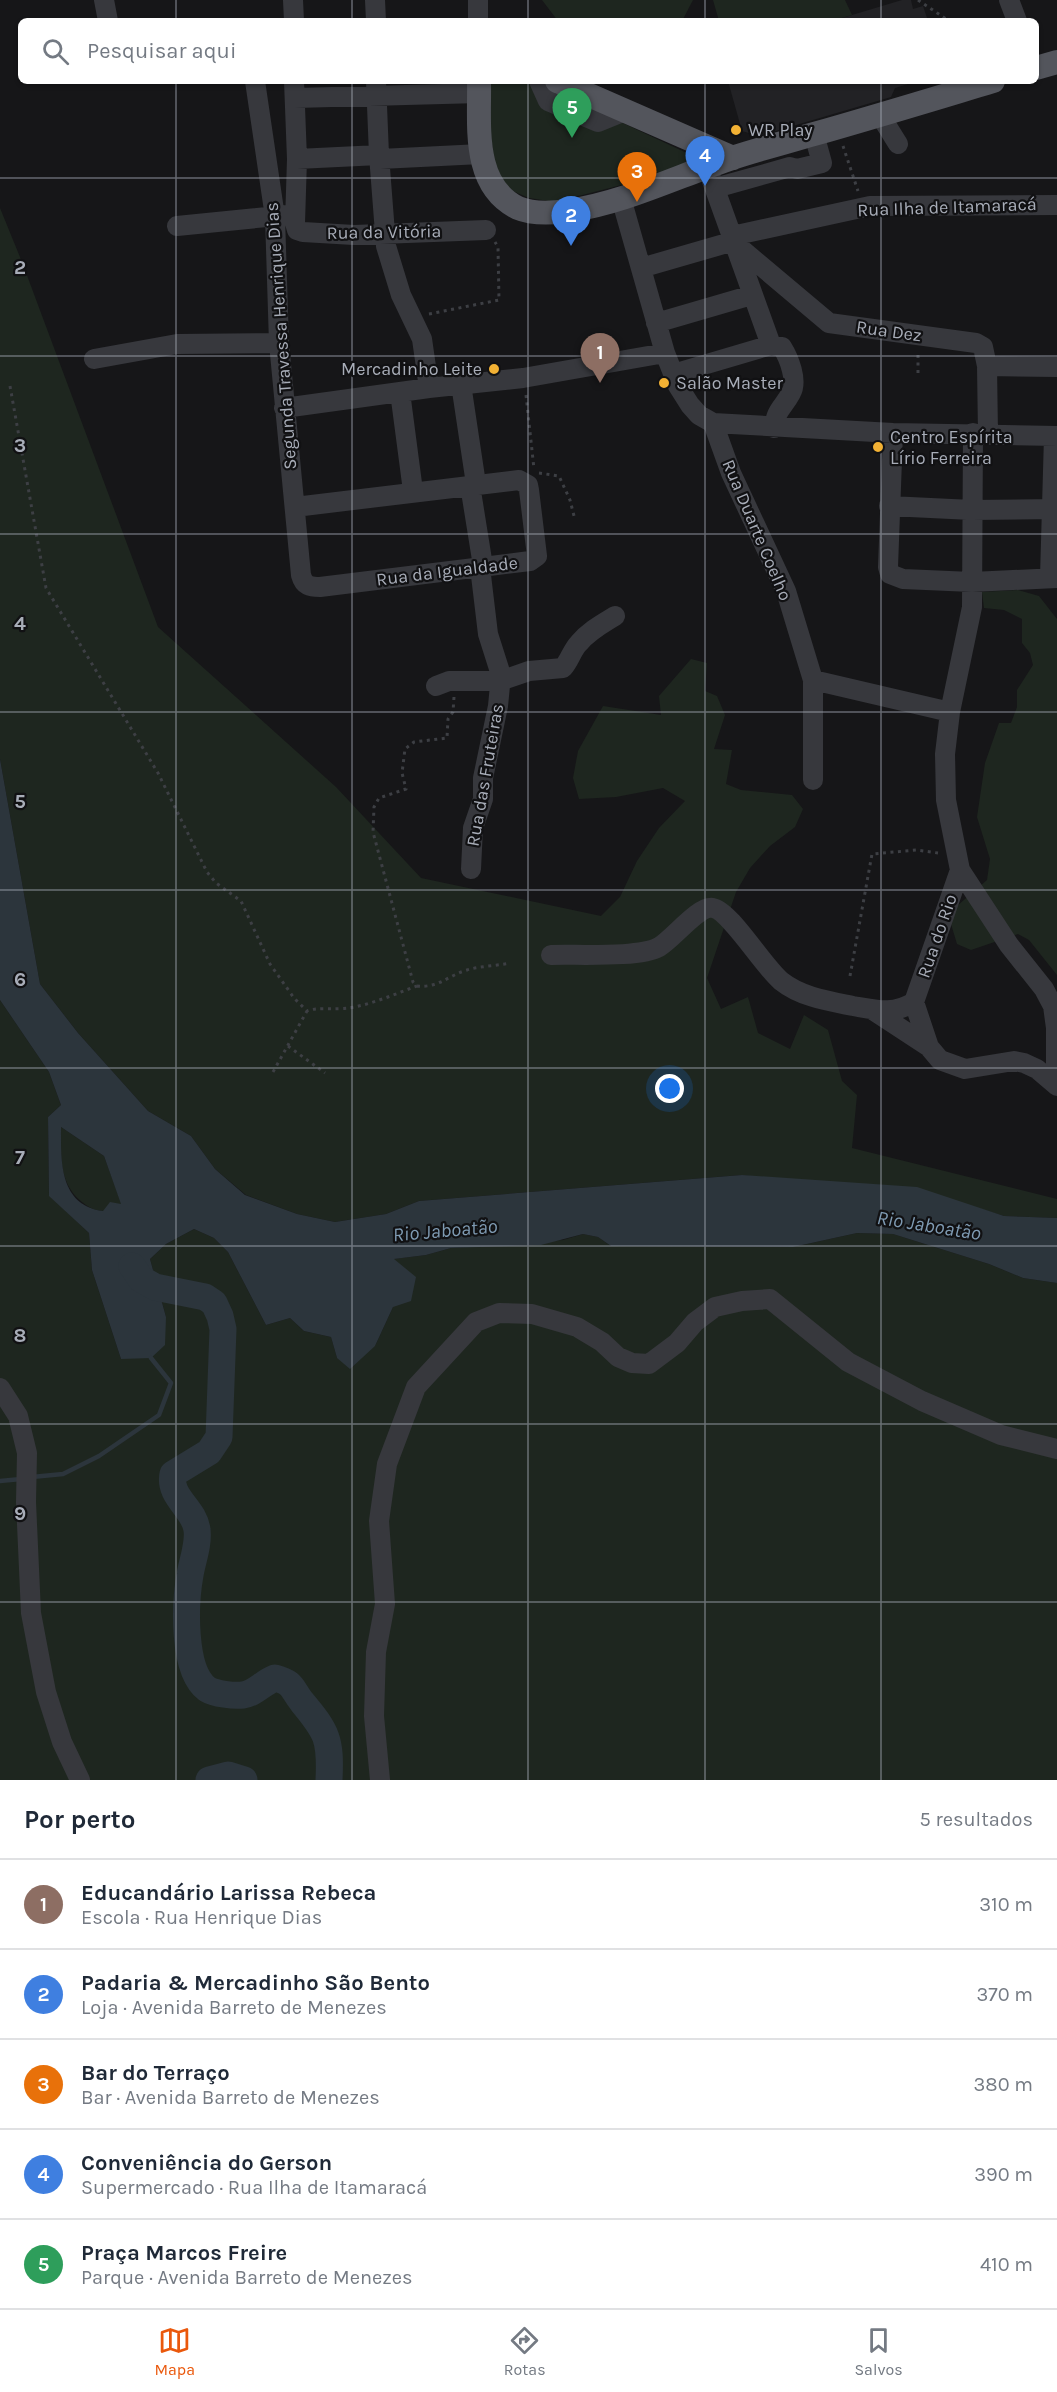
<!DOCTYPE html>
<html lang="pt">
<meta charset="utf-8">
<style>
body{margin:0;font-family:Karla,sans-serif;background:#f2f2f3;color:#1f2937}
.you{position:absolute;left:670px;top:1089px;width:21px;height:21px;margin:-15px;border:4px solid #fff;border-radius:50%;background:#1a73e8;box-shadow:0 0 0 9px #1a73e833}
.badge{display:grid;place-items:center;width:39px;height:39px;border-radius:50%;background:#ea580c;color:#fff;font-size:20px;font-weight:700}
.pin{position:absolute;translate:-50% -50px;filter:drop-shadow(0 2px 3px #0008)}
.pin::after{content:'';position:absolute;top:32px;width:21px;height:18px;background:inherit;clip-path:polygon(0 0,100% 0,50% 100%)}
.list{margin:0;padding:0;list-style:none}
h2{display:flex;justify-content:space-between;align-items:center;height:78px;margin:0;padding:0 24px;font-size:26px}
h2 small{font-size:20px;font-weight:400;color:#747a83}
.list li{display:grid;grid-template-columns:39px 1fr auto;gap:18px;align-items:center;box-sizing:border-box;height:90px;padding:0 24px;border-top:2px solid #e0e1e3}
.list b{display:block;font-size:22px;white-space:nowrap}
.list p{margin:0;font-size:20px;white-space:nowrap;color:#747a83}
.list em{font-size:20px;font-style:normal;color:#747a83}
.icon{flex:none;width:33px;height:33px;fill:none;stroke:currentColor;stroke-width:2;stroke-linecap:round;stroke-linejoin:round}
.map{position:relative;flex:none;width:1057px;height:1780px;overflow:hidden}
.search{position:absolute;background:#fff;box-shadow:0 2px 4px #0004;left:18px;right:18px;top:18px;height:66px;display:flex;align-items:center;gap:15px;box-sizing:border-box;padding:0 21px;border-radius:9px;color:#747a83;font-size:22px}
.sheet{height:528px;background:#fff}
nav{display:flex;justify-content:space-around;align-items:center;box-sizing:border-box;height:84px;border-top:2px solid #e0e1e3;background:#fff;font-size:16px;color:#747a83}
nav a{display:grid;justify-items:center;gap:3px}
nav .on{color:#ea580c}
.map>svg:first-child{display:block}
.built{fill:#222225}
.green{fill:#1e261f}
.water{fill:#2c353c;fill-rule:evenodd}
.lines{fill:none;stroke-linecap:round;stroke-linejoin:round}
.stream{stroke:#2c353c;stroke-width:4.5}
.river{stroke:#2c353c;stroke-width:27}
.path{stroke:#3d3f44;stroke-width:3;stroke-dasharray:3 4.5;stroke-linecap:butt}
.minor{stroke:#37383d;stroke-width:20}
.major{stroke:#53555c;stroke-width:24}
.grid{fill:none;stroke:#a8adb8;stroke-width:1.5;stroke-opacity:0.55}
.poi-dot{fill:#f2b134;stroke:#111113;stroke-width:2}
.labels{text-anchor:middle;stroke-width:4.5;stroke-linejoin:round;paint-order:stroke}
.poi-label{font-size:18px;fill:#a8adb8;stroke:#111113;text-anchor:start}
.street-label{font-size:18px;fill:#a8adb8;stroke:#111113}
.water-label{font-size:20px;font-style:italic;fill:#7f9bb3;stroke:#111113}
.grid-label{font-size:20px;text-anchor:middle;font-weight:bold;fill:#a8adb8;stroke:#111113;stroke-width:4.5;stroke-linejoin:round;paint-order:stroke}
</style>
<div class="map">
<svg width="1057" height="1780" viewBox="0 0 1057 1780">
<rect width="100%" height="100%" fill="#161618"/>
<path class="built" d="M902 0H911L913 9 923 6 928 21H832Z
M728 81H918L895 88 891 97 759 136 742 131Z"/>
<path class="green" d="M542 0H693L682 21H558Z
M713 0H845L852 15 832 21H719Z
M485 81H533L691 155 692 162 684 169 555 202 529 198 515 192 502 183 495 171Z
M0 208 22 262 158 627 336 787 421 878 601 916 620 897 637 861 659 828 685 801 663 788 616 797 579 799 573 778 578 751 603 706 661 715 659 696 691 659 707 663 705 691 717 696 725 715 714 749 732 750 726 784 741 790 792 795 803 809 795 827 770 846 750 868 736 892 707 978 721 1009 748 997 758 1033 790 1049 804 1015 828 1030 842 1081 857 1095 852 1148 1057 1199V1218L1004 1216 961 1203 742 1175 419 1201 386 1214 335 1222 297 1214 246 1195 215 1169 191 1136 148 1111 78 1033 40 984 0 759Z
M1018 590 1039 596 1057 619V975L1029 940 1018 934 971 950 957 944 951 924 957 906 987 880 990 859 977 817 985 763 999 723H1011L1017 707V690L1033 665 1030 653 1022 643V619L1004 610 984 608 982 592Z
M0 1000 49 1072 61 1105 48 1117 49 1195 89 1233 92 1270 121 1359 166 1317 150 1259 166 1244 194 1229 214 1238 228 1252 266 1325 290 1318 304 1331 331 1337 337 1358 375 1346 393 1307V1259L426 1255 451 1248 563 1240 583 1234 598 1237 611 1246 793 1247 857 1233 893 1234 989 1264 1023 1278 1057 1283V1780H0Z
M61 1127 104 1156 122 1205C116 1207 109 1210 103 1211 95 1211 88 1207 82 1202 58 1182 61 1155 61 1127Z"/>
<path class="water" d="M0 759 40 984 78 1033 148 1111 191 1136 215 1169 245 1195 297 1214 335 1222 386 1214 419 1201 742 1175 917 1187 1004 1216 1057 1218V1283L1023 1278 989 1264 893 1234 857 1233 793 1247 611 1246 598 1237 583 1234 541 1245 451 1248 426 1255 394 1259 416 1277 411 1301 393 1307 375 1346 350 1369 337 1358 331 1337 304 1331 290 1318 266 1325 228 1252 214 1238 194 1229 166 1244 150 1259 166 1317 165 1345 151 1358 121 1359 92 1270 89 1233 49 1196 48 1117 61 1105 49 1072 0 1000ZM61 1127 104 1156 121 1204 110 1202 103 1211C59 1205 61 1161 61 1127Z"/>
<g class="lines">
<path class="stream" d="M32 1477 63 1474 99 1456 159 1415 171 1383 151 1358
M0 1481 21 1479"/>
<path class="river" d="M132 1266 141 1279 155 1287 205 1297 214 1303 220 1316 223 1329 219 1437 209 1452 173 1474C168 1497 195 1509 197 1530 199 1544 192 1562 190 1575 185 1603 182 1670 207 1689 215 1694 234 1696 243 1695 254 1694 264 1682 275 1678 294 1683 291 1688 302 1702 327 1732 331 1739 329 1780
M209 1780 228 1775 244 1780"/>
<path class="path" d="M918 0 949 21
M843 146 858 191
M429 314 499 300 498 247 495 242
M918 373V351
M10 386 46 588 158 773 207 872 216 883 241 901 270 964 294 998 307 1011C315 1007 336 1010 349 1008 373 1004 395 994 417 986
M526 395 534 469
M539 473 559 476 570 500 575 520
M454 697 453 712 448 719 447 738 414 742 405 749 402 773 406 789 379 798 374 807 373 832 413 982 417 986C439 988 447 976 467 970 480 966 496 966 510 963
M850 976 872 854 916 850 938 853
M288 1046 325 1073
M273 1072 307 1011"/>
<path class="minor" d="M104 0 108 21
M293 0 294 21
M375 0 376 21
M478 0V21
M1009 0 1017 21
M255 81 275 217 279 343 301 575C304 586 310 587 320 587L530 561 537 556 529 490 528 485 519 480 295 507
M294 81 297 159 295 223 297 230 303 232 354 235 486 230
M376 81 379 155 386 246 401 295 422 339 429 388
M539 81 548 101 598 122 625 111
M295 98 480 93
M880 115 898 144
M297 159 379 155
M380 159 481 154
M707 167 771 345
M715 188 790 167 797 169 822 163 814 134
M621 198 665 353 678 386 690 405 699 415 713 423 893 433 1057 436
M177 226 287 215
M732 236 870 206 1057 205
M734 243 829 323 976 343 983 347 987 366 988 434
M641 268 734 241
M656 323 752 295
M94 359 177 344 279 343
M987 366 1057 367
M673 374 771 345 782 347C789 358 798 381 791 393 783 408 776 409 774 428
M461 384 476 484
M400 392 413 491
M284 408 429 388 523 378 665 353
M713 423 731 473 786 591 813 680V780
M893 433 888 567 890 574 903 579 972 582 1057 578
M973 433 972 607 950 712 945 754 946 800 960 870 1009 945 1044 989 1053 1006 1056 1028V1085
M470 485 483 566
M889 506 972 510 1057 509
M1050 577 1054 436
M813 680 950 712
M436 686 449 681H500L529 671 563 668C570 660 572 650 579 643 589 631 602 624 615 616
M471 869 473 828 483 799V778L498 706 501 675 488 634 480 567
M960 870 914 1002 929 1047 940 1060 965 1069 1014 1061 1024 1063 1037 1069 1057 1086
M551 955C576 954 640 958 659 947 673 939 699 905 713 908 730 911 763 966 781 981 801 997 828 1001 853 1006 876 1010 894 1015 914 1002
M871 1009 929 1047
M0 1388 18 1416 27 1453 26 1502 31 1613 46 1692 62 1742 80 1780
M380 1780 374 1716 376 1652 385 1604 379 1521 387 1464 416 1387 476 1322 499 1313 532 1314 577 1327 602 1342 618 1357 632 1363 649 1364 677 1343 695 1322 715 1307 742 1301 770 1299 848 1362 922 1401 1001 1435 1057 1449"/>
<path class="major" d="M1036 68 1057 62
M479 81C480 124 471 185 518 208 532 214 553 213 568 211 624 203 678 176 732 158 759 149 787 142 814 134 874 117 933 99 993 81
M557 81 733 158"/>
</g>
<path class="grid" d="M176 0V21M352 0V21M528 0V21M705 0V21M881 0V21M176 81V1780M352 81V1780M528 81V1780M705 81V1780M881 81V1780M0 178H1057M0 356H1057M0 534H1057M0 712H1057M0 890H1057M0 1068H1057M0 1246H1057M0 1424H1057M0 1602H1057"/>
<g class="poi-dot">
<circle cx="736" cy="130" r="6"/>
<circle cx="494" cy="369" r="6"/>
<circle cx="664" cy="383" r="6"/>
<circle cx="878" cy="447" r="6"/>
</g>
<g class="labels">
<g class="poi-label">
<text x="748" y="136">WR Play</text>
<text x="482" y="375" text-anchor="end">Mercadinho Leite</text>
<text x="676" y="389">Salão Master</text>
<text x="890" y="443">Centro Espírita<tspan x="890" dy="21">Lírio Ferreira</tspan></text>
</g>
<g class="street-label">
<text transform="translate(947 207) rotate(-2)" y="6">Rua Ilha de Itamaracá</text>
<text transform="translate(384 232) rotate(-1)" y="6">Rua da Vitória</text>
<text transform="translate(889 331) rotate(8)" y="6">Rua Dez</text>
<text transform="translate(281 336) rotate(-94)" y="6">Segunda Travessa Henrique Dias</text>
<text transform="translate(757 530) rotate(67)" y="6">Rua Duarte Coelho</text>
<text transform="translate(447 571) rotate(-7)" y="6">Rua da Igualdade</text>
<text transform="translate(485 775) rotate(-80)" y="6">Rua das Fruteiras</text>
<text transform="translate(937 936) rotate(-71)" y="6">Rua do Rio</text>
</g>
<g class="water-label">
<text transform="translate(929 1225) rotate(9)" y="7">Rio Jaboatão</text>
<text transform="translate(445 1230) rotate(-5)" y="7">Rio Jaboatão</text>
</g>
</g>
<g class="grid-label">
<text x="20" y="274">2</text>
<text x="20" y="452">3</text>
<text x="20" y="630">4</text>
<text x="20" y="808">5</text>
<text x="20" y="986">6</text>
<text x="20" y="1164">7</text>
<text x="20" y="1342">8</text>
<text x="20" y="1520">9</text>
</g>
</svg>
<div class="you"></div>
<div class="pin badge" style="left:600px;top:383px;background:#8d6e63">1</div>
<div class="pin badge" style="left:571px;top:246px;background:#3f7fe0">2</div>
<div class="pin badge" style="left:637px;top:202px;background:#e8710a">3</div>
<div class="pin badge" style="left:705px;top:186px;background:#3f7fe0">4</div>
<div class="pin badge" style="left:572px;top:138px;background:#2e9e5b">5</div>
<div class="search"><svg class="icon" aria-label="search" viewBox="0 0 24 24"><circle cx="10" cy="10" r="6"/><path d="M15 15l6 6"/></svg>Pesquisar aqui</div>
</div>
<section class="sheet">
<h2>Por perto<small>5 resultados</small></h2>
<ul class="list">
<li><span class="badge" style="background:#8d6e63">1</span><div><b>Educandário Larissa Rebeca</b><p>Escola · Rua Henrique Dias</p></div><em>310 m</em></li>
<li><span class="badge" style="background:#3f7fe0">2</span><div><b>Padaria &amp; Mercadinho São Bento</b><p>Loja · Avenida Barreto de Menezes</p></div><em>370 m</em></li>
<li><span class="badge" style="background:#e8710a">3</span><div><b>Bar do Terraço</b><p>Bar · Avenida Barreto de Menezes</p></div><em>380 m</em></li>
<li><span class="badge" style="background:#3f7fe0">4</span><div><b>Conveniência do Gerson</b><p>Supermercado · Rua Ilha de Itamaracá</p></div><em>390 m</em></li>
<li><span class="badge" style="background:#2e9e5b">5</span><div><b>Praça Marcos Freire</b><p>Parque · Avenida Barreto de Menezes</p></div><em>410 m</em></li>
</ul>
</section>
<nav>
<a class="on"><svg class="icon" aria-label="map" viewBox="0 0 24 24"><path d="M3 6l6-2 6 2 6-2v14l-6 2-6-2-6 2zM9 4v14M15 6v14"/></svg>Mapa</a>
<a><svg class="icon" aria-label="directions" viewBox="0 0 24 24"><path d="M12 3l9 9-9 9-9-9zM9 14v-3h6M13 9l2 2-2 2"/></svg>Rotas</a>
<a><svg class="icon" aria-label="saved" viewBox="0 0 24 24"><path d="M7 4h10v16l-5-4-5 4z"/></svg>Salvos</a>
</nav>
